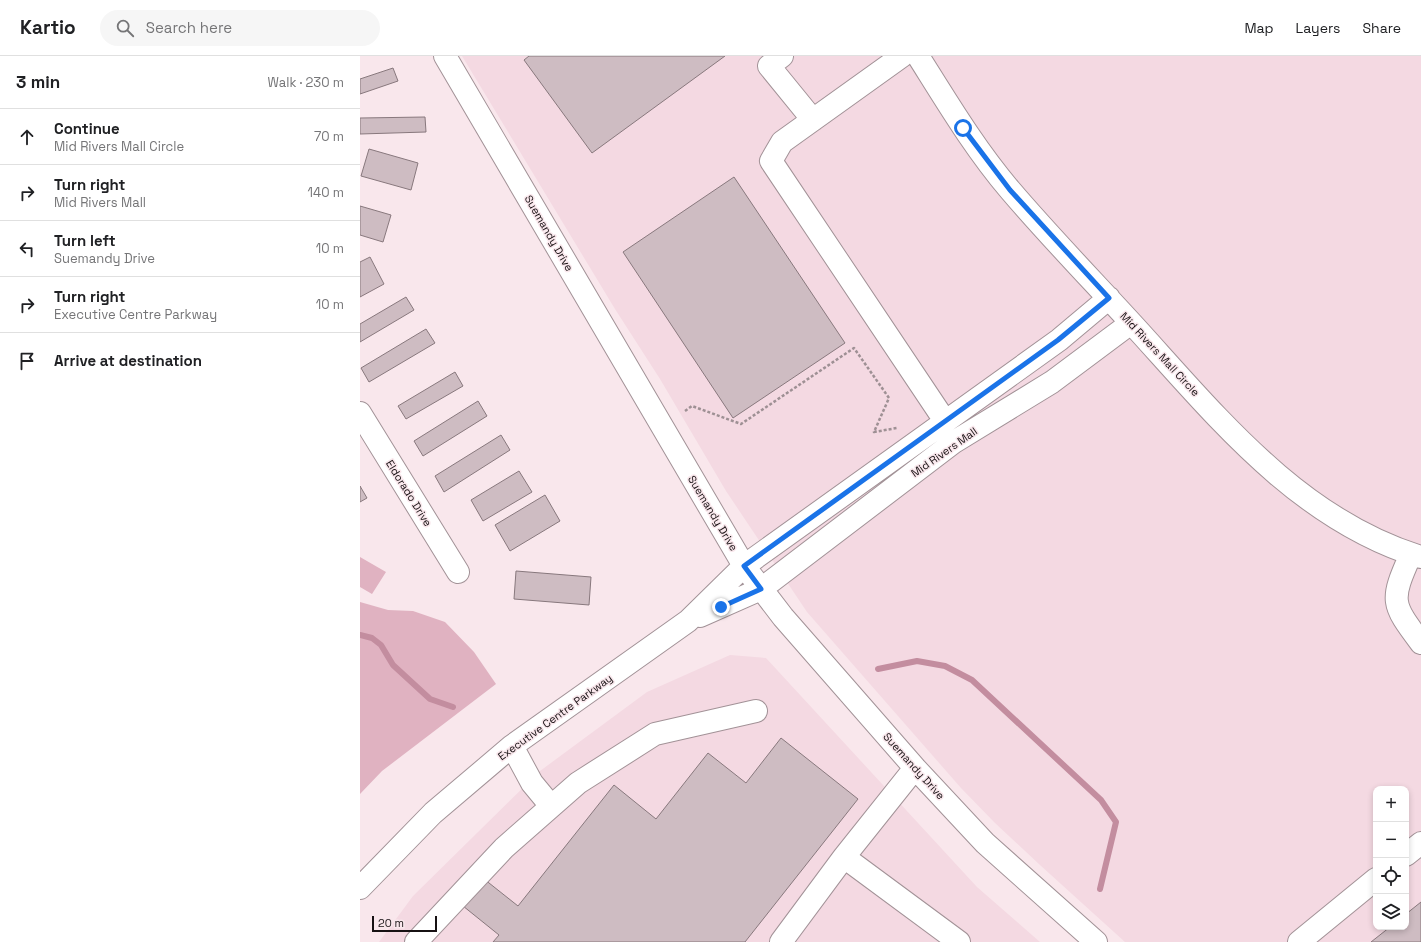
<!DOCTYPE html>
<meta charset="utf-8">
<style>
body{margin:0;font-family:"Space Grotesk",sans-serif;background:#f6f6f6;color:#202124}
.controls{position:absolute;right:12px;bottom:12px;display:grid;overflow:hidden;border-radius:8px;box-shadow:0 2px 6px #0003}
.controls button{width:36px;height:36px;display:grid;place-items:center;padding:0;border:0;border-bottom:1px solid #e0e0e0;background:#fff;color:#202124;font:20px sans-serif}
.scale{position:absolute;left:12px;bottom:10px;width:65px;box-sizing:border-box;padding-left:4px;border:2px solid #171113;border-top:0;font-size:11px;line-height:14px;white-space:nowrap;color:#171113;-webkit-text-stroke:3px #f9e7ec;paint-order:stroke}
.stop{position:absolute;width:12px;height:12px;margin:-9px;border:3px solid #1a73e8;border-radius:50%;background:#fff}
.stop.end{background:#1a73e8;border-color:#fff;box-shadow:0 1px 4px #0008}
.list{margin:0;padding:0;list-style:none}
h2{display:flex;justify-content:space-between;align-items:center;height:52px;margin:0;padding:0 16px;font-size:17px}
h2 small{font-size:13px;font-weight:400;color:#757577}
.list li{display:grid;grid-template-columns:26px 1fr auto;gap:12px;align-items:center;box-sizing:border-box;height:56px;padding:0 16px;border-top:1px solid #e0e0e0}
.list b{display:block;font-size:15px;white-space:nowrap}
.list p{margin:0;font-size:13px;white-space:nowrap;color:#757577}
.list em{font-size:13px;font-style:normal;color:#757577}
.icon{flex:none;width:22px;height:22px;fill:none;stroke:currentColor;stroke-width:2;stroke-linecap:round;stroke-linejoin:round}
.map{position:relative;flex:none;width:1061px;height:886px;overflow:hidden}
header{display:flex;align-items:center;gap:24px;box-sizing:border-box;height:56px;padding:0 20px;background:#fff;border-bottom:1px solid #e0e0e0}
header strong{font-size:19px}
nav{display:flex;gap:22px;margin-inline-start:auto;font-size:14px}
.search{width:280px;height:36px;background:#f6f6f6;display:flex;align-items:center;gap:10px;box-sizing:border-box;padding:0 14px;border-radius:22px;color:#757577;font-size:15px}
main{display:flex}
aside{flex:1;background:#fff}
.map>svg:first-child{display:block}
.built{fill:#f4d9e2;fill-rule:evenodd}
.green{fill:#e0b2c1}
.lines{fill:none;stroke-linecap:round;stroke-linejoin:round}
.stream{stroke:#c38d9f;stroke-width:6}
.building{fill:#cebcc2;stroke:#88787d}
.minor-casing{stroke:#a29297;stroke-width:24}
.path{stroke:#9e9094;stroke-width:2.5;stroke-dasharray:3 2;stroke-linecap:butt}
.minor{stroke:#fff;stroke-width:22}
.route{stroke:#1a73e8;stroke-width:5}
.labels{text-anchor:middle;stroke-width:3;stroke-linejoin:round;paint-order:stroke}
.street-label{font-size:11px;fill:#171113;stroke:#f9e7ec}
</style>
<header>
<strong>Kartio</strong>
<div class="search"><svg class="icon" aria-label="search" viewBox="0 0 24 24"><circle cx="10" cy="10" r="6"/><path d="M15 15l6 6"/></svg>Search here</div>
<nav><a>Map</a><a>Layers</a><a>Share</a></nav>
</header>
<main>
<aside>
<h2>3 min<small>Walk · 230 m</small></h2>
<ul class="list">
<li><svg class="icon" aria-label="ahead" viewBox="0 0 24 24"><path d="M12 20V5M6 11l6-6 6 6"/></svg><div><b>Continue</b><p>Mid Rivers Mall Circle</p></div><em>70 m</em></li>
<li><svg class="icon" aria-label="right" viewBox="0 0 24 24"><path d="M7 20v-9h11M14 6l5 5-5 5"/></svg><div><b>Turn right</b><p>Mid Rivers Mall</p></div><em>140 m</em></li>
<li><svg class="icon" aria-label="left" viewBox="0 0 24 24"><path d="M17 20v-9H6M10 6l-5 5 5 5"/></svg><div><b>Turn left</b><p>Suemandy Drive</p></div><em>10 m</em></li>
<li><svg class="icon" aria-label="right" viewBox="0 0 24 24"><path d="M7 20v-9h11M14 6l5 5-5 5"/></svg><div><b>Turn right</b><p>Executive Centre Parkway</p></div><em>10 m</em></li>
<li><svg class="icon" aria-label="arrive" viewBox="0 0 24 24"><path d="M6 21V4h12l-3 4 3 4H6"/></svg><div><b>Arrive at destination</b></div></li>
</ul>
</aside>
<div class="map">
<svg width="1061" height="886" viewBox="0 0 1061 886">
<rect width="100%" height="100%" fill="#f9e7ec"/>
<path class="built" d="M102 0H1061V886H765L680 809 635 767 601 732 447 556 366 435 300 323 255 253ZM1016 733H1046V871H1016Z
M370 599 406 602 617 831 680 886H19L53 840 180 715 287 636Z"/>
<path class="green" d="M0 501 26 516 12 538 0 531Z
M0 546 28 554 53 555 85 566 114 596 136 628 22 715 0 738Z"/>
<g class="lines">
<path class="stream" d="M0 579 12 582 21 589 33 609 70 643 93 651
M518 613 557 605 585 610 612 624 741 744 756 766 740 833"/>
</g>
<path class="building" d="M169 0H365L232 97 164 4Z
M33 12 38 25 0 38V23Z
M65 61 66 76 0 78V62Z
M9 93 58 107 51 134 1 120Z
M374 121 485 287 373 362 263 196Z
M0 150 31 159 23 186 0 179Z
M10 201 24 228 0 241V206Z
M46 241 54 254 0 286V268Z
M66 273 75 287 9 326 1 312Z
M95 316 103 330 46 363 38 350Z
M118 345 127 360 63 400 54 385Z
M141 379 150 394 84 436 75 420Z
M159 415 172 436 123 465 111 444Z
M0 430 7 442 0 446Z
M185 439 200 465 150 495 135 469Z
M156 515 231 521 229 549 154 543Z
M421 682 498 743 385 886H133L139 879 103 850 124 823 158 850 254 729 296 763 348 697 386 727Z
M1061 846V886H1011L1030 871H1046V858Z"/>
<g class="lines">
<g class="minor-casing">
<path id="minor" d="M85 0 384 510 423 561 555 712 625 787 736 886
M422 0 409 10 453 64
M542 0 422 86 411 105 585 365
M558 0C587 46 615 93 650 134 690 181 733 225 775 271 857 361 939 464 1061 501
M0 357 98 516
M1051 498C1030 545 1031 547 1061 587
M340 560 401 533 594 386 692 326 771 267
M152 690 172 727 191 750
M1046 799 1061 787
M484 801 599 886
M0 832 73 757 152 690 328 565 384 510 699 284 749 242
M56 886 144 792 218 727 295 678 396 655
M421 886 484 801 555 712
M939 886 1016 823"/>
</g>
<path class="path" d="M325 355 332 350 381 368 494 292 529 342 514 376 537 372"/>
<use href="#minor" class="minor"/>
</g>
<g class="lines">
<path class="route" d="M361 551 401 533 384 510 698 284 749 242 650 134 603 72"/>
</g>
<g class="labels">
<g class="street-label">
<text transform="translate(189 177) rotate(60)" y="4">Suemandy Drive</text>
<text transform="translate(800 298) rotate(47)" y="4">Mid Rivers Mall Circle</text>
<text transform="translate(584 396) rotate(-35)" y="4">Mid Rivers Mall</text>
<text transform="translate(49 437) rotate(58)" y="4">Eldorado Drive</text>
<text transform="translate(353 457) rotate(59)" y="4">Suemandy Drive</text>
<text transform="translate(195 661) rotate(-36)" y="4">Executive Centre Parkway</text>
<text transform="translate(554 710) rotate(48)" y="4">Suemandy Drive</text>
</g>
</g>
</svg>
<div class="controls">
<button>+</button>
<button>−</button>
<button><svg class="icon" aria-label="locate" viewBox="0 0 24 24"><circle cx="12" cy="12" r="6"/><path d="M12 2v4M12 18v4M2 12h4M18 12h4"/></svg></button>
<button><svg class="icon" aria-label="layers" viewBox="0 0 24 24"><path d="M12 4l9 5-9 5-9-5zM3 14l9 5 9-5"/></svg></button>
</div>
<div class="scale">20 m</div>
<div class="stop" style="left:603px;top:72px"></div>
<div class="stop end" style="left:361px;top:551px"></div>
</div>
</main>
